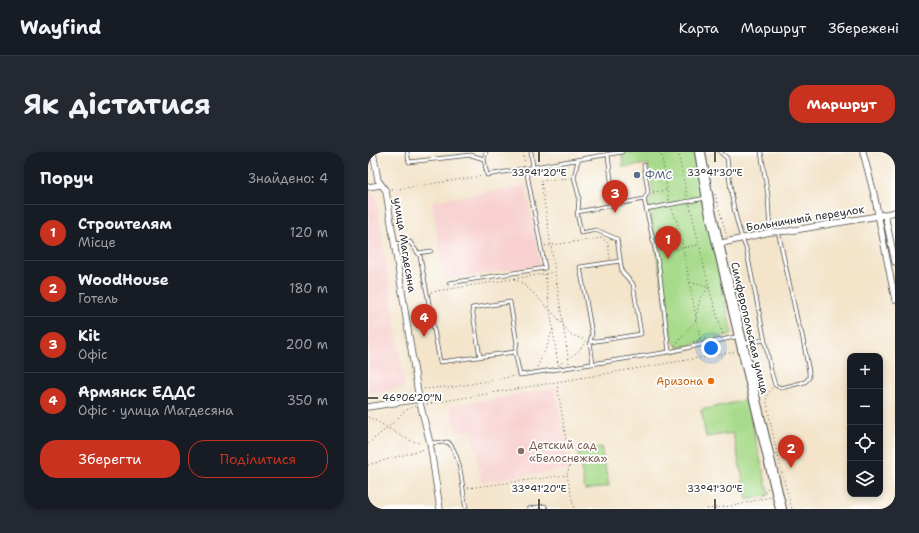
<!DOCTYPE html>
<html lang="uk">
<meta charset="utf-8">
<style>
body{margin:0;font-family:"Shantell Sans",sans-serif;background:#242831;color:#f1f3f6}
.controls{position:absolute;right:12px;bottom:12px;display:grid;overflow:hidden;border-radius:8px;box-shadow:0 2px 6px #0003}
.controls button{width:36px;height:36px;display:grid;place-items:center;padding:0;border:0;border-bottom:1px solid #363941;background:#171b24;color:#f1f3f6;font:20px sans-serif}
.you{position:absolute;left:343px;top:196px;width:14px;height:14px;margin:-10px;border:3px solid #fff;border-radius:50%;background:#1a73e8;box-shadow:0 0 0 6px #1a73e833}
.badge{display:grid;place-items:center;width:26px;height:26px;border-radius:50%;background:#c8321e;color:#fff;font-size:13px;font-weight:700}
.pin{position:absolute;translate:-50% -33px;filter:drop-shadow(0 1px 2px #0008)}
.pin::after{content:'';position:absolute;top:21px;width:14px;height:12px;background:inherit;clip-path:polygon(0 0,100% 0,50% 100%)}
.list{margin:0;padding:0;list-style:none}
h2{display:flex;justify-content:space-between;align-items:center;height:52px;margin:0;padding:0 16px;font-size:17px}
h2 small{font-size:13px;font-weight:400;color:#9ea1a6}
.list li{display:grid;grid-template-columns:26px 1fr auto;gap:12px;align-items:center;box-sizing:border-box;height:56px;padding:0 16px;border-top:1px solid #363941}
.list b{display:block;font-size:15px;white-space:nowrap}
.list p{margin:0;font-size:13px;white-space:nowrap;color:#9ea1a6}
.list em{font-size:13px;font-style:normal;color:#9ea1a6}
.actions{display:flex;gap:8px;padding:12px 16px}
.actions a{flex:1;padding:9px 0;border:1px solid #c8321e;border-radius:16px;text-align:center;font-size:14px;color:#c8321e}
.actions .main{background:#c8321e;color:#fff}
.icon{flex:none;width:22px;height:22px;fill:none;stroke:currentColor;stroke-width:2;stroke-linecap:round;stroke-linejoin:round}
.map{position:relative;flex:none;width:527px;height:357px;overflow:hidden;border-radius:16px}
header{display:flex;align-items:center;gap:24px;box-sizing:border-box;height:56px;padding:0 20px;background:#171b24;border-bottom:1px solid #363941}
header strong{font-size:19px}
nav{display:flex;gap:22px;margin-inline-start:auto;font-size:14px}
.intro{display:flex;align-items:center;justify-content:space-between;box-sizing:border-box;height:96px;padding:0 24px}
h1{margin:0;font-size:28px}
.button{padding:10px 18px;border-radius:16px;background:#c8321e;color:#fff;font-size:14px;font-weight:700}
main{display:flex;gap:24px;padding:0 24px}
aside{flex:1;background:#171b24;border-radius:16px;box-shadow:0 2px 6px #0003}
.map>svg:first-child{display:block}
.built{fill:#f7d0cf}
.green{fill:#a7da8a;stroke:#69825a}
.lines{fill:none;stroke-linecap:round;stroke-linejoin:round}
.service-casing{stroke:#494743;stroke-width:4.5}
.minor-casing{stroke:#494743;stroke-width:7}
.trunk-casing{stroke:#494743;stroke-width:12}
.path{stroke:#494743;stroke-width:1;stroke-dasharray:1 3;stroke-linecap:butt}
.service{stroke:#fff;stroke-width:3}
.minor{stroke:#fff;stroke-width:5.5}
.trunk{stroke:#fff;stroke-width:10}
.ticks{fill:none;stroke:#2b2b2b;stroke-width:1.5}
.service-dot{fill:#5c6f8a;stroke:#fff;stroke-width:1.5}
.food-dot{fill:#e8710a;stroke:#fff;stroke-width:1.5}
.education-dot{fill:#8d6e63;stroke:#fff;stroke-width:1.5}
.labels{text-anchor:middle;stroke-width:3.5;stroke-linejoin:round;paint-order:stroke}
.service-label{font-size:11px;fill:#4e5e75;stroke:#fff;text-anchor:start}
.street-label{font-size:11px;fill:#2b2b2b;stroke:#fff}
.food-label{font-size:11px;fill:#c56008;stroke:#fff;text-anchor:end}
.education-label{font-size:11px;fill:#785e54;stroke:#fff;text-anchor:start}
.ticks-label{font-size:10px;text-anchor:middle;fill:#2b2b2b;stroke:#fff;stroke-width:3.5;stroke-linejoin:round;paint-order:stroke}
</style>
<header>
<strong>Wayfind</strong>
<nav><a>Карта</a><a>Маршрут</a><a>Збережені</a></nav>
</header>
<div class="intro"><h1>Як дістатися</h1><a class="button">Маршрут</a></div>
<main>
<aside>
<h2>Поруч<small>Знайдено: 4</small></h2>
<ul class="list">
<li><span class="badge">1</span><div><b>Строителям</b><p>Місце</p></div><em>120 m</em></li>
<li><span class="badge">2</span><div><b>WoodHouse</b><p>Готель</p></div><em>180 m</em></li>
<li><span class="badge">3</span><div><b>Kit</b><p>Офіс</p></div><em>200 m</em></li>
<li><span class="badge">4</span><div><b>Армянск ЕДДС</b><p>Офіс · улица Магдесяна</p></div><em>350 m</em></li>
</ul>
<div class="actions"><a class="main">Зберегти</a><a>Поділитися</a></div>
</aside>
<div class="map">
<svg width="527" height="357" viewBox="0 0 527 357">
<rect width="100%" height="100%" fill="#fff"/>
<filter id="ink" filterUnits="userSpaceOnUse"><feTurbulence type="fractalNoise" baseFrequency=".025" numOctaves="2"/><feDisplacementMap in="SourceGraphic" scale="8" xChannelSelector="R" yChannelSelector="G"/><feConvolveMatrix kernelMatrix="1 2 1 2 8 2 1 2 1" color-interpolation-filters="sRGB"/></filter>
<filter id="wash" filterUnits="userSpaceOnUse"><feTurbulence type="fractalNoise" baseFrequency=".012" numOctaves="4" result="noise"/><feDisplacementMap in="SourceGraphic" scale="16" xChannelSelector="R" yChannelSelector="G"/><feGaussianBlur stdDeviation="0.9" result="paint"/><feColorMatrix in="noise" values="0 0 0 0 0 0 0 0 0 0 0 0 0 0 0 0 0 1.4 0 .05"/><feComposite in="paint" operator="in"/></filter>
<g filter="url(#wash)">
<rect width="100%" height="100%" fill="#f3e4ca"/>
<path class="built" d="M158 34 172 113 76 128 64 49Z
M2 40 8 46 37 236 0 241V41Z
M188 236 201 317 114 330 104 278 89 280 81 254Z"/>
<path class="green" d="M259 0H326L364 182 311 196 304 188 279 46 286 44 280 12 255 15 254 2Z
M378 248 401 343 379 348 365 281 338 285 333 258Z
M233 295 241 334 217 338 210 300Z"/>
</g>
<g filter="url(#ink)">
<g class="lines">
<g class="service-casing">
<path id="service" d="M39 0 41 10 103 3 116 7
M118 0 116 7 119 23 254 0
M163 0 165 16
M352 0 359 6C362 35 366 69 378 96L403 219 407 233 413 236 437 230 441 226V220L434 182 430 171 410 79
M393 0 400 44 402 80
M240 3 246 53
M276 47 280 40 276 13
M278 57 338 46
M210 59 211 45 206 25 210 8
M26 92 42 90 52 104 72 210 147 200
M50 101 63 99
M81 131 177 116 158 17
M222 190 224 182 212 115 252 109
M377 191 396 188
M112 205 104 156 142 150 149 191 147 200 152 223 301 200 371 184
M225 212 222 190 273 182 265 132 254 120 249 87 228 78 213 81 209 60 276 47 291 115 301 200
M62 291 80 290C94 303 94 338 98 357
M160 357 177 354 178 357"/>
</g>
<g class="minor-casing">
<path id="minor" d="M5 0 10 28 18 39 51 247 62 291 72 357
M495 0 506 42 527 148
M0 35 13 33
M517 63 527 110
M350 92 402 80 421 79 510 64 527 60
M0 255 51 247"/>
</g>
<g class="trunk-casing">
<path id="trunk" d="M332 0 341 54 413 357"/>
</g>
<path class="path" d="M155 0 157 11
M293 0 301 49
M310 0 319 44
M24 38 114 24
M285 40 298 38
M347 42 359 85
M322 53 341 136 355 183
M304 57 311 75 332 187
M288 81 311 75 306 82 308 97 330 93
M177 94 234 86 240 91 242 107
M177 122 190 213C201 207 214 199 218 187
M146 127 154 131 162 138 188 164 203 183 218 188
M322 130 341 136 332 146 328 165
M63 140 188 120
M325 190 340 186
M307 194 328 168
M382 197 393 195
M349 203 367 200
M201 211 173 29 201 26
M169 215 179 194 185 176
M189 231 202 313 199 322
M404 236 398 245C404 283 413 320 424 357
M56 237 76 235 80 236 147 224
M59 252 348 203 351 192
M0 265C7 268 14 272 20 276 32 283 39 289 53 291
M0 292C8 285 17 278 25 271 35 262 33 259 48 254
M0 313 57 297
M100 336 199 323 206 357
M400 336 389 348 403 345
M339 357 370 353 389 348"/>
<use href="#service" class="service"/>
<use href="#minor" class="minor"/>
<use href="#trunk" class="trunk"/>
</g>
</g>
<path class="ticks" d="M171 0V10M347 0V10M0 246H10M171 347V357M347 347V357"/>
<circle class="service-dot" cx="269" cy="23" r="4"/>
<circle class="food-dot" cx="343" cy="229" r="4"/>
<circle class="education-dot" cx="153" cy="299" r="4"/>
<g class="labels">
<g class="service-label">
<text x="277" y="27">ФМС</text>
</g>
<g class="street-label">
<text transform="translate(437 66) rotate(-9)" y="4">Больничный переулок</text>
<text transform="translate(37 93) rotate(81)" y="4">улица Магдесяна</text>
<text transform="translate(382 176) rotate(77)" y="4">Симферопольская улица</text>
</g>
<g class="food-label">
<text x="335" y="233">Аризона</text>
</g>
<g class="education-label">
<text x="161" y="297">Детский сад<tspan x="161" dy="13">«Белоснежка»</tspan></text>
</g>
</g>
<g class="ticks-label">
<text x="171" y="24">33°41'20"E</text>
<text x="347" y="24">33°41'30"E</text>
<text x="44" y="249">46°06'20"N</text>
<text x="171" y="340">33°41'20"E</text>
<text x="347" y="340">33°41'30"E</text>
</g>
</svg>
<div class="controls">
<button>+</button>
<button>−</button>
<button><svg class="icon" aria-label="locate" viewBox="0 0 24 24"><circle cx="12" cy="12" r="6"/><path d="M12 2v4M12 18v4M2 12h4M18 12h4"/></svg></button>
<button><svg class="icon" aria-label="layers" viewBox="0 0 24 24"><path d="M12 4l9 5-9 5-9-5zM3 14l9 5 9-5"/></svg></button>
</div>
<div class="you"></div>
<div class="pin badge" style="left:300px;top:107px">1</div>
<div class="pin badge" style="left:423px;top:316px">2</div>
<div class="pin badge" style="left:247px;top:61px">3</div>
<div class="pin badge" style="left:56px;top:185px">4</div>
</div>
</main>
